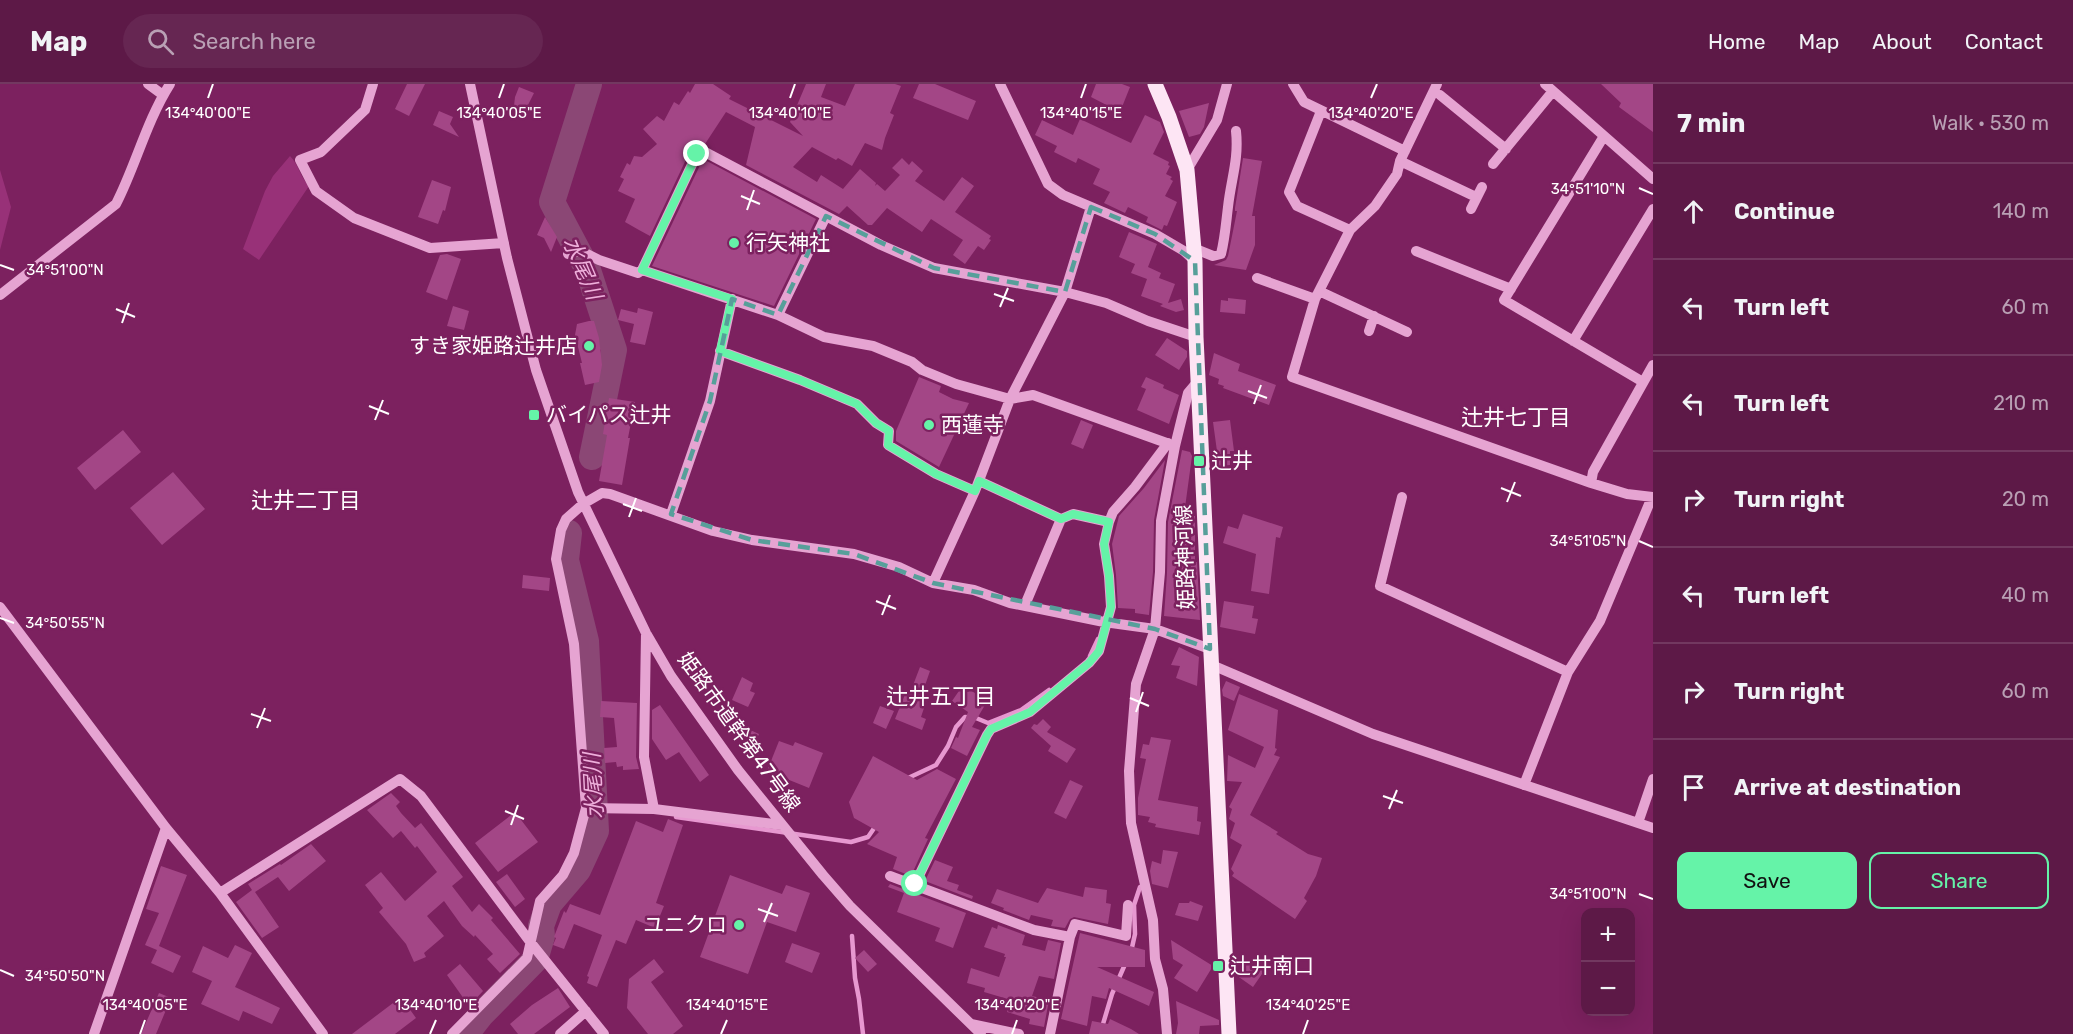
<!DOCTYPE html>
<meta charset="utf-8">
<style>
body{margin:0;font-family:Rubik,"Noto Sans JP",sans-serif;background:#662652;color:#f1f3f6}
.controls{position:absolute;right:18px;bottom:18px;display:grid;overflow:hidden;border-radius:12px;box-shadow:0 6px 24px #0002}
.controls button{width:54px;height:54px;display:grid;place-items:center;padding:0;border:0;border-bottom:2px solid #723860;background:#5d1947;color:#f1f3f6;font:30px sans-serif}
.stop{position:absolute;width:18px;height:18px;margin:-14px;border:4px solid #65f3a8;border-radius:50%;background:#fff}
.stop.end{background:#65f3a8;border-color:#fff;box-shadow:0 2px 6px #0008}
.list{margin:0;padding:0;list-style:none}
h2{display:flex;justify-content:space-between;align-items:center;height:78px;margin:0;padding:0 24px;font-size:26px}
h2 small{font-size:20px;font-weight:400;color:#b9a0b4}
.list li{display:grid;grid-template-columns:39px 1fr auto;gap:18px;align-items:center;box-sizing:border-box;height:96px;padding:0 24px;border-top:2px solid #723860}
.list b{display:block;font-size:22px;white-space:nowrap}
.list em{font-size:20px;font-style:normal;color:#b9a0b4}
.actions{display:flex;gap:12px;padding:18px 24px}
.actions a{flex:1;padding:14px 0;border:2px solid #65f3a8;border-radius:12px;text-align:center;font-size:21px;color:#65f3a8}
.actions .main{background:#65f3a8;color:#111}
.icon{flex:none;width:33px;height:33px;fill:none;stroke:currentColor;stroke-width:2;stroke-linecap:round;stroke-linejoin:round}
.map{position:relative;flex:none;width:1653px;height:950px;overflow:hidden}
header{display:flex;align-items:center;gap:36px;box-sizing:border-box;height:84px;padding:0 30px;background:#5d1947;border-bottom:2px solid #723860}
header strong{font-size:28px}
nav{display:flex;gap:33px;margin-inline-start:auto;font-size:21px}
.search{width:420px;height:54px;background:#662652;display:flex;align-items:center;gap:15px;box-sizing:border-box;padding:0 21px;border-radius:33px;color:#b9a0b4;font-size:22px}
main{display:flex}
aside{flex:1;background:#5d1947}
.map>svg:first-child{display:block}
.green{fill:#983178}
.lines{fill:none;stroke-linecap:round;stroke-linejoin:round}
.stream{stroke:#e798d0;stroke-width:4.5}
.river{stroke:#8b4775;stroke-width:26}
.building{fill:#a34686}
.minor{stroke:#e6a4d2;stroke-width:10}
.major{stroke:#fde5f4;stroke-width:15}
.route{stroke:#65f3a8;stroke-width:8}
.marked{fill:none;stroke:#579f9a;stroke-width:4.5;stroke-dasharray:12 8;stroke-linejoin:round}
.ticks{fill:none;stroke:#fff;stroke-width:2}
.poi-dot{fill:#65f3a8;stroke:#7c215f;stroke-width:2}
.labels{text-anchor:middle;stroke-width:5;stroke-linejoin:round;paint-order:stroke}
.poi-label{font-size:21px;fill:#fff;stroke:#7c215f;text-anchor:start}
.street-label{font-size:21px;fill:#fff;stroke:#7c215f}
.water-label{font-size:22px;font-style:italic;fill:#eeafdb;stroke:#7c215f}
.neighbourhood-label{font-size:22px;fill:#fff;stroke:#7c215f}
.ticks-label{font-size:15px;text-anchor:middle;fill:#fff;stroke:#7c215f;stroke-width:5;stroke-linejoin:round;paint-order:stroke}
</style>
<header>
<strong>Map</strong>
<div class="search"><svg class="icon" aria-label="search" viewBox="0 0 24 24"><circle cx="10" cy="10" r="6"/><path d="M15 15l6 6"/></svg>Search here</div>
<nav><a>Home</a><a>Map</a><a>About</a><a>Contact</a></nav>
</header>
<main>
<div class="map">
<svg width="1653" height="950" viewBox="0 0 1653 950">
<rect width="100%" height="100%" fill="#7c215f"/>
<path class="green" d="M290 72C299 81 300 93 309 102L259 176 243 165 265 107 273 92Z
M0 86 11 123 0 166Z"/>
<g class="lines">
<path class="stream" d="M1090 572 1098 555
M906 695 936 681 948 662 956 643 965 633 976 634 988 639 1021 626 1049 606
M676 733 851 758 868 753 877 740
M852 852 855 894 859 915 863 950
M1131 868 1135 850 1134 821 1140 803
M1100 950 1112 910 1126 878"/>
<path class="river" d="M589 0 552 118 588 186 614 266 592 373
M466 950 481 931 535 876 542 852 541 842 549 820 578 786 596 747 586 557 566 476 569 449"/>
</g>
<path class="building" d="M407 0H425L409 32 395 25Z
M695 0H713L731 12 729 15 803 52 790 38 806 0H826L821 13 845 22 855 0H895L901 2 890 29 894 31 885 54 882 66 865 59 852 82 838 74 836 76 812 63 793 83 817 98 821 91 843 105 860 85 876 99 875 102 877 100 885 107 900 91 892 84 902 74 909 81 912 77 923 87 915 97 944 117 962 93 974 102 955 128 991 152 989 155 991 156 984 166 978 162 965 180 953 171 963 156 931 135 922 148 887 124 872 141H868L847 122 839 130 746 81 755 43 726 28 705 60H700L690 67 650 152 639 146 625 138 635 115 618 107 624 95 620 93 627 79 630 81 634 72 642 73 657 60 643 45 657 32 664 37 674 18 679 21 688 7 690 9Z
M919 0H935L976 17 968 36 913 14Z
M1096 0H1122L1130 3 1120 28 1091 13Z
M1601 0H1653V48L1619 23 1621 19Z
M519 3 534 9 525 27 514 22 515 13Z
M1209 19 1204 43 1200 50 1189 53 1179 27Z
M439 27 453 33 450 40 459 53 433 41Z
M1145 31 1160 38 1164 48 1153 70 1169 78 1168 81 1170 82 1166 90 1172 93 1170 95 1173 97 1165 112 1177 118 1167 142 1164 141 1162 146 1146 138 1148 133 1128 123 1125 129 1104 119 1110 108 1093 100 1100 85 1078 74 1076 79 1054 68 1057 62 1035 51 1042 36 1073 51 1080 35 1131 59Z
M1243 74 1262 77 1252 132H1255V161L1246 186 1214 181 1226 176 1228 172 1237 127H1235V124Z
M703 75 816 135 774 222 652 182Z
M432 96 451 103 445 127 443 126 438 140 418 133Z
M545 133 557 153 551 168 544 154 537 151Z
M1129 148 1157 160 1148 183 1161 189 1159 194 1175 200 1168 219 1181 215 1184 226 1176 228 1160 222 1163 220 1141 212 1147 195 1131 189 1135 180 1119 173Z
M447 170 461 175 447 216 426 208 440 171Z
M1228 214 1246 216 1245 230 1220 228 1221 216 1228 217Z
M453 222 469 227 464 246 447 242Z
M638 224 653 228 645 261 630 258 634 240 618 236 621 225 637 229Z
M589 237H594L599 254 602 281 599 298 585 301 580 279H582L575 251 577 240Z
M1167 254 1187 267V273L1179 286 1155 271Z
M1214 269 1240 280 1238 287 1276 301 1269 321 1223 304 1224 302 1218 300 1219 295 1209 291Z
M919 293 941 302 939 308 953 315 969 319 939 383 896 357V347Z
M1146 293 1164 301 1163 304 1179 311 1169 340 1137 326 1146 305 1141 303Z
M609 314 635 318 628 354H630L622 401 599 397 607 351 603 350Z
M1081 336 1093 341 1083 365 1071 360Z
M1230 336 1234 367H1230V381L1219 382 1213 338Z
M123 346 141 368 95 406 77 384Z
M1182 366 1190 368 1192 372 1184 431 1195 432V478H1197L1200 536 1164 532 1167 489 1168 438Z
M1165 376 1154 436 1153 488 1149 531 1135 529V525L1118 524 1116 491 1112 460 1119 432 1144 404Z
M173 388 205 425 162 461 130 424Z
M1243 430 1283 443 1280 454 1276 453 1269 510 1251 507 1256 470 1223 459 1228 442 1238 445Z
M523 491 550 494 549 507 522 504Z
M1224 517 1254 522 1252 534 1258 535 1255 550 1220 543Z
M1179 563 1199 573 1197 602 1176 594 1180 582 1171 581Z
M920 583 930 587 922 610 928 612 921 633 926 635 922 646 895 635 906 608 910 609Z
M742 593 753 599 750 607 755 609 748 623 732 616Z
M1226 597 1240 603 1234 617 1223 612 1222 606Z
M961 604 968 608 970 606 983 614 982 620 985 621 972 643 980 646 967 672 951 664 956 653 958 654 968 628 952 617Z
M1239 610 1278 626 1275 664 1277 665 1274 671 1280 673 1250 731 1278 748 1276 750 1308 770 1322 774 1316 792 1304 814 1307 817 1295 835 1232 792 1234 789 1231 785 1242 761 1230 754 1235 739 1229 735 1232 725 1229 723 1242 698 1227 697 1228 671 1255 684 1264 663 1228 646Z
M601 617 637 619 636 673 639 685 623 686V682L617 683 616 678 605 679 604 664 617 663 614 634 600 633Z
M660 621 709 691 700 698 679 668 666 676 652 655V626Z
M880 622 894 627 886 645 873 639Z
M1043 635 1051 643 1047 648 1076 665 1067 679 1048 667 1051 662 1031 644 1034 640 1037 641Z
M748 645 759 650 751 668 743 657Z
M1151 653 1171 656 1158 716 1198 723 1197 737 1201 738 1199 751 1155 743 1156 740 1148 738 1150 733 1138 731V714L1146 675 1140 674 1143 660 1149 661Z
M779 657 793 662 795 658 823 669 809 704 767 687Z
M873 672 917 696 937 685 956 695 925 754 928 755 911 792 893 785 897 773 867 760 879 748 854 734 849 718Z
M1070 696 1083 702 1066 735 1054 729Z
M391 709 400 718 396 722 401 729 415 744 421 739 463 793 452 802 472 828 479 820 493 834 491 836 520 870 500 889 487 875 493 870 475 851 474 853 462 842 444 817 427 832 444 852 424 869 426 873 414 878 406 860 379 828 383 824 365 801 381 788 405 817 437 788 417 762 415 764 401 747 393 754 367 726Z
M515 728 538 758 498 788 475 759Z
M668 735 683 741 656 819 664 822 655 844 636 836 626 860 616 856 597 903 587 899 589 893 587 892 602 851 574 840 564 865 553 861 556 854 554 853 564 827 566 829 570 820 600 831 636 737 663 748Z
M311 760 326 777 289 807 278 793 255 808 279 843 262 854 236 818 252 806 248 800 280 780 281 781Z
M1163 766 1178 768 1168 804 1152 800 1150 787 1152 777 1161 780Z
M935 776 953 783 947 797 959 801 957 806 973 812 972 815 925 797Z
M161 782 187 791 159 862 181 872 173 889 151 879 157 866 145 861 159 829 146 825Z
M507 790 525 815 515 823 496 798Z
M730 791 782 810 786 801 810 809 796 848 767 838 748 890 700 873Z
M890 800 966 829 953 864 935 857 940 844 897 828 904 809 888 803Z
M1085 803 1107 806 1106 819 1111 820 1108 840 1074 833 1070 835 1065 844 1051 842 1053 836 1031 831 1029 836 1003 826 1004 824 991 819 997 805 1038 819 1047 804 1083 813Z
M1190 817 1203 822 1198 837 1175 831 1179 819H1189Z
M998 841 1025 851 1022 861 1045 867 1048 856 1061 859 1054 895 1039 892 1032 912 1049 916 1044 943 1029 940 1030 935 1007 928 1011 916 984 908 985 904 967 899 971 884 999 893 1006 873H1004L1005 870 984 863 992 843 997 845Z
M1080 849 1145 866V883H1097L1154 908 1149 922 1109 904 1106 915 1092 912 1087 942 1061 935Z
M1171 856 1213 882 1197 908 1174 894 1183 881 1173 875Z
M792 859 820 869 812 889 785 878Z
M235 861 252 869 235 903 280 924 272 940 243 927 239 937 201 920 212 897 192 888 203 862 228 874Z
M864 866 877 880 868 888 855 874Z
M654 875 664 888 651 898 683 942 673 950H648L627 924 629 895Z
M1247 876 1264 887 1253 903 1236 891Z
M460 880 483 907 469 922 447 891Z
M558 904 570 923 534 950H518L510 940 532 921Z
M159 909 171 914 156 950H141Z
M401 913 416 934 395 950H352Z
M1176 917 1219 936V941L1200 942 1199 950H1176L1178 939Z
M1110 935 1131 945 1139 950H1089L1092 937 1108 940Z"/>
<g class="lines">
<path class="minor" d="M148 0 163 11
M373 0 365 26 321 68 300 76 316 107 354 134 430 164 504 159
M470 0 507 174 536 286 578 408 646 549 671 592 738 686 823 791 850 822 981 950
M1000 0 1048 100 1063 111 1155 150 1184 167 1195 177
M1293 0 1304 18 1405 67
M1437 0 1400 77 1397 90 1375 122 1350 146 1315 215 1292 293 1591 399 1627 410 1653 413
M1545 0 1653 95
M1440 11 1506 65
M1321 27 1289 108 1297 122 1350 146
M1604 52 1504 216 1643 298
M1400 77 1476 113
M1493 80 1553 7
M1187 86 1217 36 1227 0
M1471 125 1482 103
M826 132 881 161 934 184 1065 208 1106 219 1148 237 1196 253
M1193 164 1213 172 1221 170C1225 154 1226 139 1228 123 1231 95 1239 76 1236 47
M1416 167 1511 205
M568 170 581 167 599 176 638 189 642 186
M1257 194 1315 215
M1319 207 1407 248
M0 211 116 120C136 81 146 38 170 0
M778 231 826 132 703 67 697 70 642 186 778 231 824 253 873 262 912 278 922 286 956 300 1010 315 1033 311 1175 362
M1369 247 1374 232
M1573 257 1653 125
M720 267 800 296 857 320 876 339 889 347 888 361 936 390 975 407
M979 397 1061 435 1073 430 1109 438
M1591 399 1593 388 1653 281
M1402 413 1380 502 1568 588
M671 430 710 317 732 215
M933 499 975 407 1010 315 1065 208 1091 123
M1025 521 1061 435
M0 523 166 744 220 809 323 950
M646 549 644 673 654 725
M1212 581 1373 650 1653 744
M1524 701 1568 588 1600 537 1652 413
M586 724 654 725 782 741
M1638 739 1653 695
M890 792 1034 846 1070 853
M915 800 987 651 991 645 1030 628 1089 579 1099 567 1111 523 1109 492 1104 460 1109 438 1113 428 1135 403 1168 359
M220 809 400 695 421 712 531 859 604 950
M971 940 1019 950
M94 950 166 744
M452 950 527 874 540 817 563 791 574 769 586 724 574 560 556 475 561 446 566 435 583 420 602 409 610 410 713 447 752 456 854 470 899 483 933 499 974 506 1010 519 1104 538 1155 545 1210 565
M560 950 586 927
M1050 950 1070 853 1075 840 1126 852 1128 821
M1167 950 1163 905 1155 875 1153 836 1131 739 1129 687 1136 600 1155 545 1160 488 1161 437 1175 362 1188 309 1199 296"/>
<path class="major" d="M1155 0 1169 33 1187 86 1195 177 1196 253 1229 950"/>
</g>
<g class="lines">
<path class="route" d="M697 70 642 186 732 215 720 267 800 296 857 320 876 339 889 347 888 361 936 390 975 407 979 397 1061 435 1073 430 1109 438 1104 460 1109 492 1111 523 1099 567 1089 579 1030 628 991 645 987 651 915 800"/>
</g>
<path class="marked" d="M1091 123 1155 150 1195 177 1210 565 1155 545 933 499 854 470 752 456 671 430 710 317 732 215 778 231 826 132 934 184 1065 208Z"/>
<path class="ticks" d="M208 14 213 0M499 14 504 0M790 14 795 0M1081 14 1086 0M1371 14 1377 0M1639 104 1653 110M741 112 760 120M747 126 754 106M0 181 14 186M994 210 1014 217M1000 223 1008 204M116 225 135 233M122 239 129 219M1248 307 1267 314M1254 320 1261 301M369 322 389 330M375 336 383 316M1501 404 1521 412M1507 418 1515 398M623 420 642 427M629 433 636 414M1639 457 1653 463M876 517 896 525M882 531 890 511M0 534 14 539M1130 614 1149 622M1136 628 1143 608M251 630 271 637M257 644 265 624M1383 712 1403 719M1389 725 1397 706M505 727 524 735M511 741 518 721M1639 810 1653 815M758 825 778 832M764 838 772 819M0 886 14 892M140 950 145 936M430 950 436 936M721 950 727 936M1012 950 1017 936M1303 950 1308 936"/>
<g class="poi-dot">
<circle cx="734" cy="159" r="6"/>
<circle cx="589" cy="262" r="6"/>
<rect x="528" y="325" width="12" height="12" rx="3"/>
<circle cx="929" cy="341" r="6"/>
<rect x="1193" y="371" width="12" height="12" rx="3"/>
<circle cx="739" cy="841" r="6"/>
<rect x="1212" y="876" width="12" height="12" rx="3"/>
</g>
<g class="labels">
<g class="poi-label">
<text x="746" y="166">行矢神社</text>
<text x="577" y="269" text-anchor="end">すき家姫路辻井店</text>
<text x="546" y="338">バイパス辻井</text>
<text x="941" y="348">西蓮寺</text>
<text x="1211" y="384">辻井</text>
<text x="727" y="848" text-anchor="end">ユニクロ</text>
<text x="1230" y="889">辻井南口</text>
</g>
<g class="street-label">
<text transform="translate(1185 473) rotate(-92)" y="7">姫路神河線</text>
<text transform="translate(739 648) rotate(54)" y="7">姫路市道幹第47号線</text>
</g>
<g class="water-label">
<text transform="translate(583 184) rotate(67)" y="8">水尾川</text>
<text transform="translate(593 702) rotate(-93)" y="8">水尾川</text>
</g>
<g class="neighbourhood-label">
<text x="1516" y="341">辻井七丁目</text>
<text x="306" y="424">辻井二丁目</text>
<text x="941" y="620">辻井五丁目</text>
</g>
</g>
<g class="ticks-label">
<text x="499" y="34">134°40'05"E</text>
<text x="790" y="34">134°40'10"E</text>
<text x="1081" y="34">134°40'15"E</text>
<text x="1371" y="34">134°40'20"E</text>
<text x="208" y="34">134°40'00"E</text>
<text x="1588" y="110">34°51'10"N</text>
<text x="65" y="191">34°51'00"N</text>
<text x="1588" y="462">34°51'05"N</text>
<text x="65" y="544">34°50'55"N</text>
<text x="1588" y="815">34°51'00"N</text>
<text x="65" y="897">34°50'50"N</text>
<text x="145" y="926">134°40'05"E</text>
<text x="436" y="926">134°40'10"E</text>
<text x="727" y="926">134°40'15"E</text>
<text x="1017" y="926">134°40'20"E</text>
<text x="1308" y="926">134°40'25"E</text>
</g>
</svg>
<div class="controls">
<button>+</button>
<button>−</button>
</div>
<div class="stop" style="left:915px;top:800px"></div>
<div class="stop end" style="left:697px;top:70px"></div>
</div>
<aside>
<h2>7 min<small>Walk · 530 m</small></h2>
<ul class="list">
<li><svg class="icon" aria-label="ahead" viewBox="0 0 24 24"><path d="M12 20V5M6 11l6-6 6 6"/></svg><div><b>Continue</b></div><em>140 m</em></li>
<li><svg class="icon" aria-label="left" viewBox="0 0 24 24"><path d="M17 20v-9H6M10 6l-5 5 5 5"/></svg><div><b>Turn left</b></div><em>60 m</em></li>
<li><svg class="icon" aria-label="left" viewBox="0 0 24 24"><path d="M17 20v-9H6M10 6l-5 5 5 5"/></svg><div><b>Turn left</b></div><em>210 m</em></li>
<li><svg class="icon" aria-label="right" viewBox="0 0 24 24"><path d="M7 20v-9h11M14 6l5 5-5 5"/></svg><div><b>Turn right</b></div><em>20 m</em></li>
<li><svg class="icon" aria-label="left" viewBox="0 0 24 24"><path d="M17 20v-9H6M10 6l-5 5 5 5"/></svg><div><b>Turn left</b></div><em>40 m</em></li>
<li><svg class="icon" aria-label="right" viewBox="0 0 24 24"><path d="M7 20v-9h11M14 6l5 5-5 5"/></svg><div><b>Turn right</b></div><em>60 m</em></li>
<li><svg class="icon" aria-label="arrive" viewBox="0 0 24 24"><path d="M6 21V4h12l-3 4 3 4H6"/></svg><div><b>Arrive at destination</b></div></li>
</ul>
<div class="actions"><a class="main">Save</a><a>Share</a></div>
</aside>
</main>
